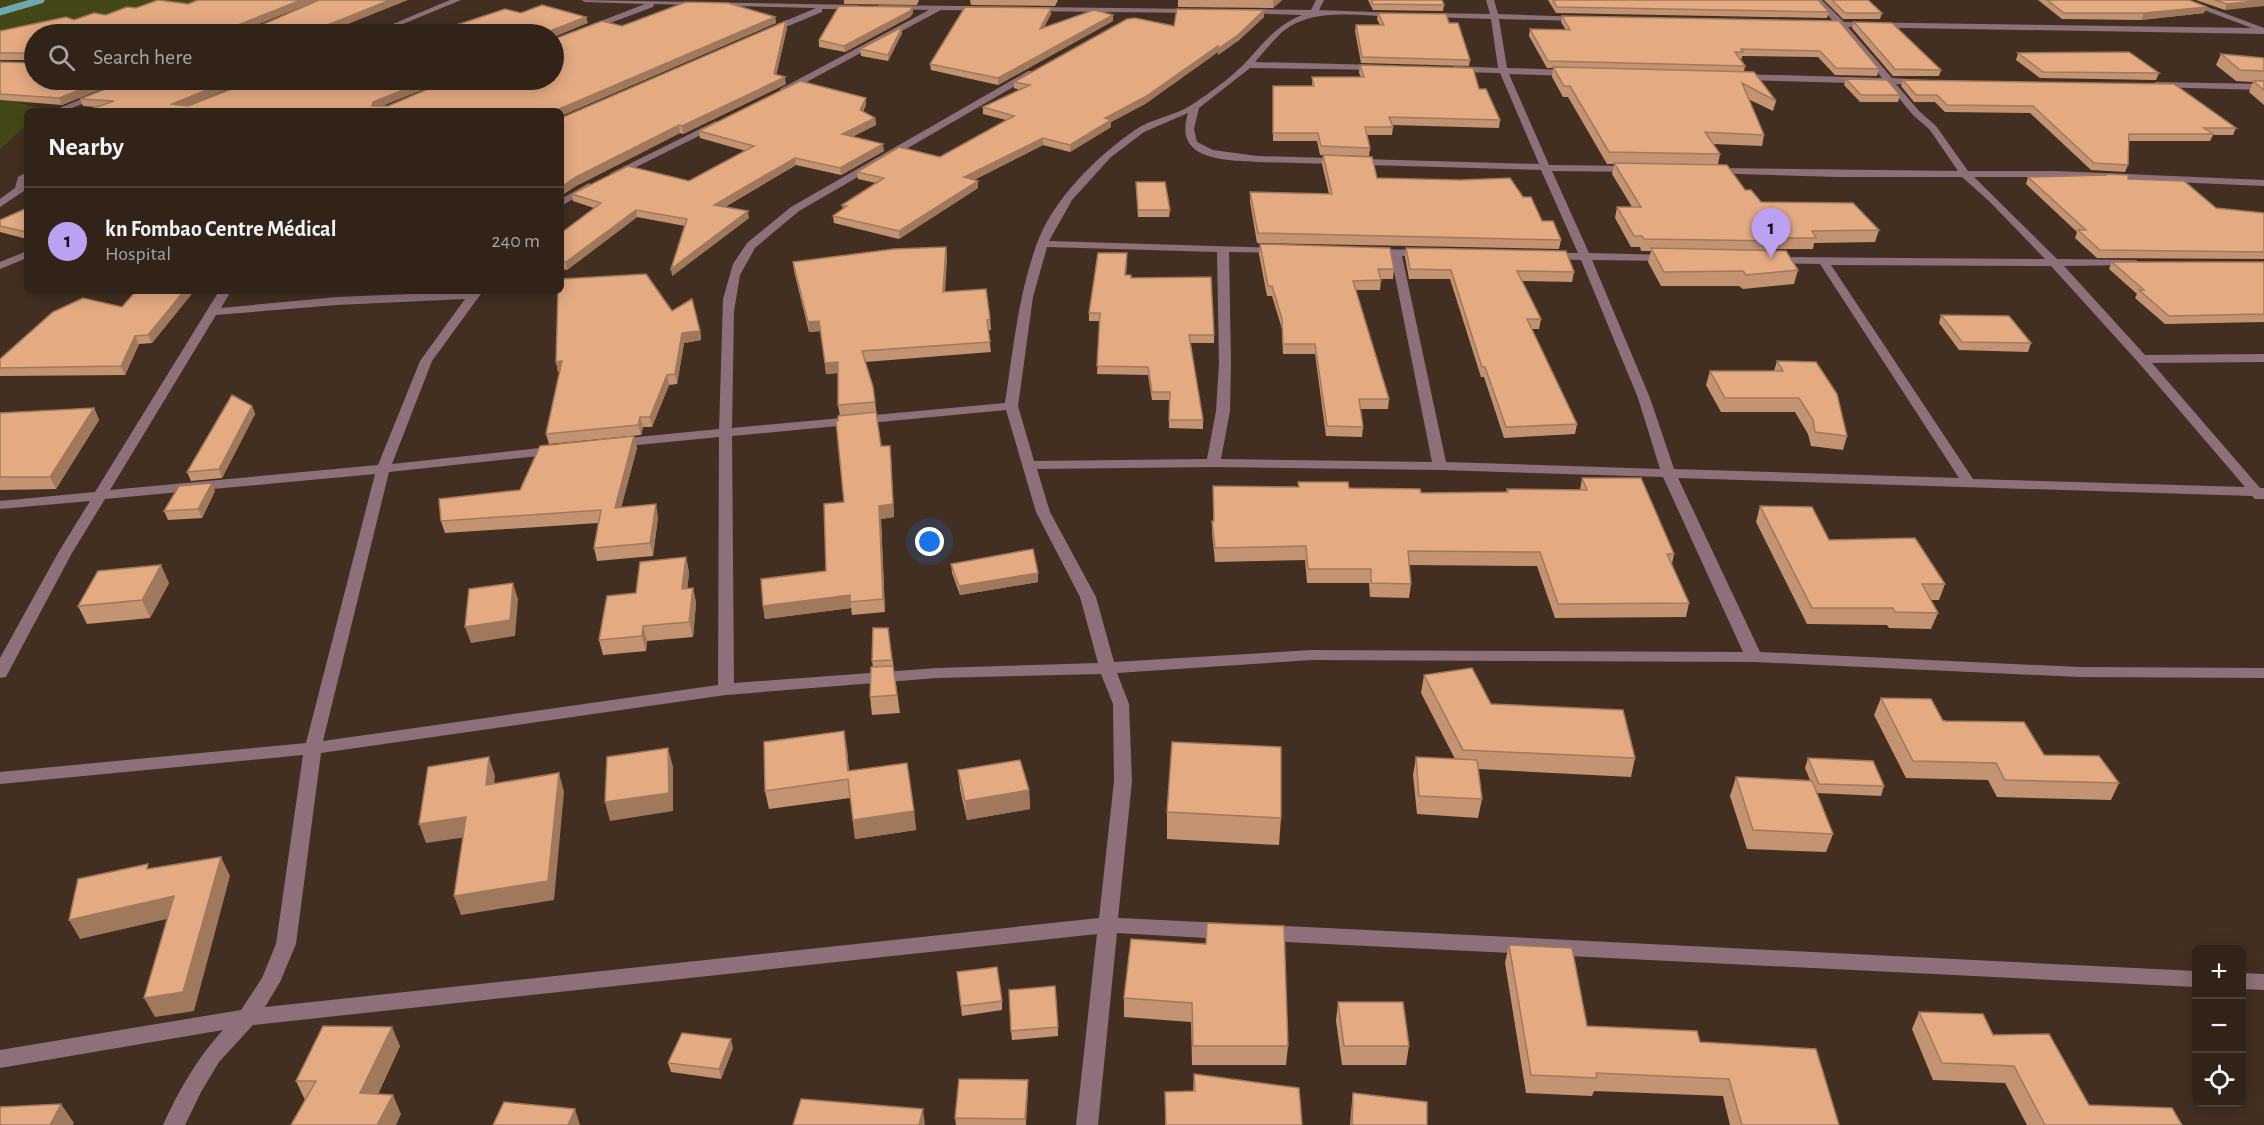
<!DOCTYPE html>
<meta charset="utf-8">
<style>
body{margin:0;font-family:"Alegreya Sans",sans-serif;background:#3a2b22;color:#f1f3f6}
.controls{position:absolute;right:18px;bottom:18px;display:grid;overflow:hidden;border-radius:9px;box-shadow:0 3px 15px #0003}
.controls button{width:54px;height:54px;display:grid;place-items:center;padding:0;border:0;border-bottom:2px solid #4d4038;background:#322319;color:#f1f3f6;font:30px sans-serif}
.you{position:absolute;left:930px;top:542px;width:21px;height:21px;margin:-15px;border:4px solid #fff;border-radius:50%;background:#1a73e8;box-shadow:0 0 0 9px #1a73e833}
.badge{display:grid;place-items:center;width:39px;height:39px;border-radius:50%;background:#bca0f2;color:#111;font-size:20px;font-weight:700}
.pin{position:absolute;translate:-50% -50px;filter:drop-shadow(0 2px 3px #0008)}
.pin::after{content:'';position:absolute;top:32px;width:21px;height:18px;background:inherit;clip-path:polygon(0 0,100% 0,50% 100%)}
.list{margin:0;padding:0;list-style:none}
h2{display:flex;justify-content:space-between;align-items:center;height:78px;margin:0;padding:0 24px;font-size:26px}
h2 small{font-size:20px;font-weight:400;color:#a8a4a2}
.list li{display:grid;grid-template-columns:39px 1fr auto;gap:18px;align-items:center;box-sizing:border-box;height:108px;padding:0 24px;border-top:2px solid #4d4038}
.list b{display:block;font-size:22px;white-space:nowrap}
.list p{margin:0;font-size:20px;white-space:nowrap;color:#a8a4a2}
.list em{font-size:20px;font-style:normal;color:#a8a4a2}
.icon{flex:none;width:33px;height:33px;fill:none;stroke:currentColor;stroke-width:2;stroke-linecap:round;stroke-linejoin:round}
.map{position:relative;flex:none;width:2264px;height:1125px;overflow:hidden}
.search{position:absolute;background:#322319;box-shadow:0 3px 15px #0003;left:24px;top:24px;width:540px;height:66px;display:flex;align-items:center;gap:15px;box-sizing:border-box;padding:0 21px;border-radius:33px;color:#a8a4a2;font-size:22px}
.panel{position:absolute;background:#322319;box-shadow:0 3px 15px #0003;left:24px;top:108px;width:540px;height:186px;border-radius:9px}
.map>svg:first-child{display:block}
.green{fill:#444816}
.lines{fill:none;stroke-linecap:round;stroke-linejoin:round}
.stream{stroke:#6ca8ae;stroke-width:7}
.minor{fill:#8d7079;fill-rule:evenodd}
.wall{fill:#c49371}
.shaded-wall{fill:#a0785c}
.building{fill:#e4ab83;stroke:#a0785c;stroke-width:1.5}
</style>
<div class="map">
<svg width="2264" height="1125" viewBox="0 0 2264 1125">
<rect width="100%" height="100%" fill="#422f21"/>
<path class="green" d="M0 0H201L0 40Z
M0 98 44 109 42 111H27V125L0 149Z"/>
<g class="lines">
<path class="stream" d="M0 12 41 0"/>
<path class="minor" d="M450 0H461L379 34H369Z
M581 0 857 5 861 7 857 9H822V12L769 34 765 31 766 29 816 8 654 4 653 7 554 44V39L645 4 585 2Z
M1316 0H1324L1319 10 1397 13 1401 15 1397 17C1359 16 1310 6 1280 34 1271 43 1263 53 1255 62L1379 65 1382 66V70L1250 68 1199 108 1194 129 1197 142 1213 150 1257 156 1539 164 1500 73 1454 72 1450 69 1454 66 1498 68 1491 19 1427 17 1423 15 1427 13 1490 14 1486 0H1494L1498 14 1583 17 1584 19 1580 21 1499 19 1507 68 1571 70 1575 73 1571 76 1509 74 1549 165 1634 166 1639 169 1634 172 1552 171 1589 253 1670 255 1676 258 1670 261 1592 260 1650 398 1674 469 1959 478 1820 264 1772 263 1766 260 1772 257 2045 259 1990 202 1962 177H1837L1708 173V169L1712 168 1958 171 1930 130 1913 115 1887 84 1739 80 1734 77 1739 74 1882 78 1839 27 1820 26V22H1834L1813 0H1822L1844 22 2252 28 2177 0H2189L2264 28V34L1848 27 1892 78 1925 80 1927 82 1922 85 1896 84 1919 111 1936 126 1968 171H2057L2264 180V186L2057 177H1974L2057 259 2136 260 2138 262 2132 265 2064 266 2145 355 2264 354V362L2152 363 2260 488H2264V499H2255L2252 496 1678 478 1760 652 2079 667 2264 668V678L2079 677 1754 662 1312 660 1117 673 1129 704 1132 781 1118 918 1224 923 1231 926 1234 931 1231 936 1224 939 1117 933 1098 1125H1076L1097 934 253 1025 219 1062 201 1092 185 1125H163C179 1090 197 1058 223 1030L0 1068V1050L241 1010 262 978 276 944 303 755 0 784V772L306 743 375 474 105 499 72 553 8 673 6 677 0 678V658L58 553 90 501 0 509V501L95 492 219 291H231L221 308 337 297 483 291 432 361 392 464 558 446 565 450 558 454 389 472 323 741 718 685 719 437 617 447 610 443 617 439 719 429 723 299 733 264 747 243 791 207 1028 71H1034V75L799 211 755 248 740 275 734 311 732 428 1005 403C1013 350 1018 297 1036 246 1052 200 1096 157 1135 130 1152 118 1176 116 1193 104 1211 92 1232 77 1247 61 1264 42 1277 25 1302 15L1244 13H1241V9L1311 10ZM1188 113C1173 161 1224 160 1257 162L1541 170 1578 253H1547L1541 256 1547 259 1581 260 1638 398 1660 469 1446 462 1402 256 1428 255 1430 253 1424 250 1370 249 1364 252 1370 255 1391 256 1432 462 1221 459 1230 411 1231 363 1229 252 1280 253 1286 250 1284 248 1049 241 1072 200 1111 157 1144 132ZM1047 247 1217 252 1219 363 1216 411 1207 459 1034 461 1018 406 1033 297ZM1831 265 2051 266 2138 362 2245 487 1973 479ZM465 299 420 361 378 465 110 490 216 315 337 305ZM1006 410 1036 512 1080 597 1098 663 937 668 734 683 732 436ZM1213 467 1440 470 1663 477 1743 652 1312 650 1114 662 1096 597 1050 512 1037 469ZM1101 674 1113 704 1114 781 1099 918 265 1007 280 982 296 944 321 753 726 695 937 678Z
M878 5 1196 9 1200 11 1196 13 941 10 786 93H780V89L929 10 881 9H878Z
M128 80H140L65 111H52Z
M2156 82 2264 84V90L2153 87 2151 85Z
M716 121 721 124 719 126 618 176 609 174Z
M27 172 24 191 0 207V199L15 188 18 177Z
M589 183 594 186 593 188 561 206V199Z
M27 251V258L0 269V262Z
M1266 925 2196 971V987L1266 941 1259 938 1256 933 1259 928Z
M2242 973 2264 974V990L2242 989Z"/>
</g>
<path class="wall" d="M198 0H318L246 29 323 34H34L123 80 62 105 0 100V62L31 63 32 60H0V31L106 15 136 8 188 4Z
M844 0H919L917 5 844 4Z
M970 0H1058L1055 6 971 5Z
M1178 0H1282L1273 8 1178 7Z
M1368 0H1442L1444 5 1443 11 1373 10Z
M1548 0H1818L1829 12 1827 18 1556 13Z
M1824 0H1868L1882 13 1880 19H1843Z
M2038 0H2189L2204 13 2141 20 2062 19Z
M2196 0H2264L2225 10Z
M912 7 913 13 910 17 845 52 819 47V40Z
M1051 8V14L1044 27 1113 15V21L998 85 931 70 930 64Z
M1378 13 1449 23 1470 60 1469 66 1361 63 1355 31 1356 25H1380L1377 19Z
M1562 16 1839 21 1879 69 1877 76 1835 75 1818 57 1742 56V59L1739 58 1745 66 1744 72 1776 101 1773 111 1748 99 1764 135 1762 146 1713 144 1720 154 1718 164 1745 190 1761 202 1879 230 1875 242 1814 243 1813 249H1776V251L1798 270 1794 284 1743 289 1739 286H1661L1648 262 1651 251H1641L1640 247H1631L1615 218 1617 207H1632L1612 174 1614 164H1607L1568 97H1563L1552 77 1553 68H1547L1529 36 1530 29 1566 30 1561 22Z
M775 17 776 23 561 116V111L97 107 83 106 80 99 188 106 285 83 383 106H388L622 26Z
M1264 17 1239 40 1218 55V52L1145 104 1111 122V127L1070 152 1043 145 974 180 978 188 899 239 834 223 833 216 843 209 842 205 876 183 858 179 857 172 940 157 1006 120 983 114V107L1020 90 1014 88V82L1174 26Z
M786 21 787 28 776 75 786 84 683 134 680 133 578 185Z
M1854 22 1941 70 1939 76H1893L1852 28Z
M902 27V33L888 61 861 56 860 49Z
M2018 53 2159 73 2156 80 2040 78 2016 60Z
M2221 54 2264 58V105L2249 92 2253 82 2236 81 2216 65Z
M1360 65 1479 89 1500 120 1499 128 1392 125 1393 127 1392 135H1367L1370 148 1369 156 1320 155 1317 141H1273V86H1312V77H1361L1359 73Z
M1846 79 1900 95 1898 102H1860L1844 85Z
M1903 80 2236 128 2233 135H2213L2210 141H2129L2128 165 2125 172 2091 170 2030 113 1945 112 1935 102H1914L1901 86Z
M866 105 863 112 875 118 876 125 852 137 884 151 841 175 796 165 725 207 749 218 672 276 685 226 637 217 567 270 561 269V233L594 208 573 201 572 194 689 181 746 151 700 138 699 131Z
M1323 155 1377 178 1523 197 1542 221 1561 240 1559 249 1257 243 1250 202V192L1329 194 1322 164Z
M2105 174 2128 179 2216 208 2264 213V259L2097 258 2075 238 2077 232 2026 184 2028 177 2105 175Z
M1136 182 1170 210 1169 217H1138Z
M27 208V239L0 232V220Z
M1260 244 1394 269 1393 279H1381L1380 290H1356L1389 399 1388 409H1360L1363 427 1362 437 1326 436 1315 354H1283L1282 329 1272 296H1267L1259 254Z
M946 247 947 257 945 292 990 319 991 330H988L991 352 865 362 873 387 881 446H890L891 458 894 517 881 519 885 612 852 615 851 608 765 619 763 606 826 571 844 502 838 421 840 416 838 405V373L826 374 821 331 809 332 794 271 793 262Z
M1406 248 1574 272 1572 282 1522 281 1541 319 1539 329H1532L1577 424 1575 434 1504 438 1484 377H1481L1450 279H1409L1405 257Z
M1127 261 1126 275 1214 335V343H1190L1203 420V429L1169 428V400H1152L1148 375 1097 374 1100 321H1089V313Z
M2112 262H2264V322L2165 324 2135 298 2137 294 2109 269Z
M136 291H194L152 343 139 344 125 375 0 376V359L122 307Z
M672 311 700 331 701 340 684 343 677 384 669 385 652 427H643L641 435 549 444 546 434 560 372H558L556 362Z
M1941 315 2031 343 2028 352 1959 350 1939 323Z
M1777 361 1847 436 1843 450 1811 446 1808 434 1795 412H1721L1706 385 1710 371H1774Z
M252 406 255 414 222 478 191 481 187 472Z
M94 408 99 420 56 489 0 490V413Z
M634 436 637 448 621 507 658 517 653 556 597 561 594 548 598 523 445 533 441 521 520 490Z
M1582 478 1674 554 1672 564 1689 603 1686 617 1555 618 1537 566 1409 565 1411 584 1409 598 1370 597 1369 583H1307L1305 560 1215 562 1212 534V521H1213V486L1298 487V482L1349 488 1421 493 1506 492 1507 489 1580 490Z
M215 491 202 518 168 520 164 511Z
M1760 506 1829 540 1945 584 1939 600H1931L1938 613 1931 629 1889 628 1887 625 1807 624 1756 522Z
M686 557 689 573 687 589 693 588 696 603 693 637 647 641 646 651 603 655 599 640 636 593Z
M951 564 1038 573V582L960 595 952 573Z
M169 583 150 618 87 624 78 606Z
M888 628 900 713 872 715 870 697 873 667 872 661Z
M1424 675 1491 704 1635 758 1631 777 1478 769 1482 799 1478 818 1417 814 1413 775 1416 757 1455 759 1421 693Z
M1881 698 2044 755 2119 783 2111 800 1997 797 1988 780 1906 778 1874 715Z
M847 749 849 771 914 811 916 830 855 839 850 798 769 809 765 791Z
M1808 758 1884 786 1881 796 1817 793 1833 834 1826 852 1747 849 1730 796 1736 777 1810 780 1805 768Z
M958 770 1029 790 1030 809 967 820 960 789Z
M1167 812 1281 818 1279 845 1167 839Z
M1207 923 1288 1046 1286 1065H1192L1191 1022 1124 1017V998L1206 944Z
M1509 945 1587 1026 1700 1042 1839 1125H1730L1723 1096 1594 1091 1592 1096 1526 1093 1505 963Z
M957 972 1002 1001V1010L962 1016Z
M1338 1002 1409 1046 1406 1065H1342L1336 1021Z
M1919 1012 1993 1035 2089 1105 2182 1125H2027L2005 1083 1933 1080 1912 1029Z
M1058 1027V1036L1012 1040 1011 1031Z
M400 1046 378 1094 401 1114 305 1100 296 1081Z
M733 1048 721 1079 671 1072 668 1063Z
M1194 1074 1302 1125H1165V1092L1193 1091Z
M1028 1080V1090L1026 1125H956L955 1118Z
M1353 1093 1427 1125H1350L1351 1112Z"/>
<path class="shaded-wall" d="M301 0H318L240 32 237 29 238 25Z
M390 0H408L323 34H317L315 30Z
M1273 0H1282L1273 8Z
M2264 0V6L2225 10 2227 4Z
M912 7 913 13 910 17 845 52 844 46Z
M2207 7 2204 13 2141 20 2144 13Z
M1051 8V14L1040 35V29Z
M1264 10V17L1239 40 1218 55V49Z
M1113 15V21L998 85V78Z
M586 17 588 23 554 37V34H551L552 30Z
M775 17 776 23 561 116V111H559V109Z
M786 21 787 28 775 81 774 74Z
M902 27V33L888 61V55Z
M1218 46V52L1145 104 1111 122V127L1070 152V145L1105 118Z
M785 77 786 84 683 134 682 126Z
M104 80H123L62 105 59 98Z
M231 80H249L176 111 172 104Z
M428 80H447L375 109 372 106 373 102Z
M866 98V105L860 116V110Z
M875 118 876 125 842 141V134Z
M679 125 680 133 578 185 561 196V187L576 177Z
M1043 138V145L965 184 964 177Z
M883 144 884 151 841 175 840 168Z
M795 158 796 165 715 212 714 205Z
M978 181V188L899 239V231Z
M636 210 637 217 567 270 566 262Z
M748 211 749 218 672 276 671 269Z
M946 247 947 257 944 302 943 292Z
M184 291H194L152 343 148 335Z
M819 321 821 331 809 332 808 322Z
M700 331 701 340 684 343 677 384 675 374 682 333Z
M135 336 139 344 125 375 121 366Z
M562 361 565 371 558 372 556 362Z
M838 362 839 373 826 374 825 363Z
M667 375 669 385 652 427 650 417Z
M252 406 255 414 222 478 219 469Z
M94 408 99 420 56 489 50 477Z
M640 417 643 427 641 435 638 425Z
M634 436 637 448 618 520 615 508Z
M890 446 894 517 881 519 885 612 883 599 879 506Z
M212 483 215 491 202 518 198 509Z
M656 504 658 517 653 556 650 543Z
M686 557 689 573 686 604 682 589Z
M161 565 169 583 150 618 142 600Z
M1038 573V582L960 595 959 586Z
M513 583 518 599 515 636 471 643 465 627Z
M693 588 696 603 693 637 689 622Z
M850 595 851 608 765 619 763 606Z
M643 626 647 641 646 651 642 636Z
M844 731 847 749 850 790 848 771Z
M668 748 673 767V811L610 821 605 802Z
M489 757 495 776 492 803 486 785Z
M559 773 564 792 554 900 461 915 454 896Z
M1029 790 1030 809 967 820 965 801Z
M914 811 916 830 855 839 853 820Z
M466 817 473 836 426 843 419 824Z
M221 857 230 876 194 1011 155 1017 144 998Z
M174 896 184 915 80 939 69 920Z
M392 1027 400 1046 370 1112 360 1093Z
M731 1039 733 1048 721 1079 719 1069Z
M1028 1080V1090L1025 1125V1119Z
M393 1095 401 1114 396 1125H377Z
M61 1104 74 1123 73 1125H50Z
M575 1109 580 1125H568Z
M923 1109 925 1125H919Z"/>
<path class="building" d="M158 0 188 4 198 0H301L238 25 237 29 250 30 319 0H390L315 30 317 34H34V80H104L59 98 0 94V62L31 63 33 55 31 53H0V31L66 17 74 20 94 13 106 15 127 7 136 8Z
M1371 0H1442L1444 5 1373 4Z
M1553 0H1818L1829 12 1557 7Z
M1832 0H1868L1882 13H1845Z
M2047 0H2189L2207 7 2144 13H2064Z
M2215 0H2264L2227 4Z
M686 2 728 3 775 17 559 109V111H85L114 101 80 99 128 80H231L172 104 188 106 254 80H284L285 83 297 80H428L373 102 372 106H388L449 80H554V39L602 21 622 26Z
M542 5 586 17 552 30 551 34H429L505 9 521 13Z
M839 6 912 7 910 11 844 46 819 40Z
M965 7 1051 8 1040 29 1094 10 1113 15 998 78 930 64Z
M1177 9 1264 10 1239 34 1218 49V46L1145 97 1105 118 1111 120 1070 145 1043 138 964 177 978 181 899 231 833 216 847 206 842 205 884 178 857 172 899 147 940 157 1014 116 983 107 1030 85 1014 82 1127 19 1135 18 1174 26Z
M1378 13 1446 14 1449 23H1458L1470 60 1362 57 1356 25H1384Z
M1562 16 1839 21 1879 69 1836 68 1820 51 1741 49 1743 52H1735L1745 66 1548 61 1530 29 1570 30Z
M786 21 774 74 785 77 682 126 679 125 576 177 561 187V118Z
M1854 22 1892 23 1941 70 1895 69Z
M902 27 888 55 860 49Z
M2129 52 2159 73 2043 72 2018 53Z
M2221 54 2264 58V71L2240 70Z
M1360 65 1473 68 1479 89H1486L1500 120 1389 117 1393 127H1365L1370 148 1321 146 1318 133H1273V86H1314L1312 77H1364Z
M1553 67 1754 72 1776 101 1742 83 1764 135 1705 132 1720 154 1609 152 1570 86H1564Z
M1846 79 1887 80 1900 95H1861Z
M1903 80 2174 84 2236 128H2204L2213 134H2129L2128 165 2094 163 2033 106 1947 105 1937 95H1916Z
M800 81 866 98 860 110 875 118 842 134 883 144 840 168 795 158 714 205 748 211 671 269 687 219 636 210 566 262 561 261V233L601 203 572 194 628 166 689 181 754 146 699 131Z
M2253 81H2264V90Z
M1323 155 1372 157 1377 178 1460 180 1510 178 1523 197H1531L1542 221H1553L1561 240 1258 233 1250 192 1332 194Z
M1614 163 1727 165 1745 190H1751L1761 202 1853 203 1879 230 1812 231 1816 238H1776L1779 241 1644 239 1642 236H1634L1617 207H1641Z
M2105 174 2128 175V179L2184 181 2216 208 2264 213V252L2100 250 2078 230H2086L2028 177 2107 175Z
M1136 182H1165L1170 210H1138Z
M27 208V232L0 226V220Z
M1260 244 1390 248 1394 269H1378L1381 280 1353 281 1389 399H1359L1363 427 1327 426 1315 344H1283L1282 319 1272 286H1268Z
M946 247 943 292 986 289 990 319 987 320 990 342 862 351 873 387 875 402 838 405V362L825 363 819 321 808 322 793 262 894 249Z
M1406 248 1566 251 1574 272 1517 271 1541 319H1527L1577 424 1506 427 1485 367H1482L1451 270 1410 269Z
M1651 248 1786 251 1798 270 1746 275 1743 271 1664 272Z
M1098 253H1127L1125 275H1131V278L1211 277 1214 335H1189L1203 420H1169L1170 392H1152L1148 367 1097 366 1100 313H1089Z
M2112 262H2264V314L2169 316 2139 290H2144Z
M646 274 672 311 692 299 700 331 682 333 675 374 667 375 650 417H640L638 425 546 434 562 361 556 362 558 291H561V279Z
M136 291H184L148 335 135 336 121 366 0 368V359L53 312 83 298 122 307Z
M1941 315 2009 316 2031 343 1962 342Z
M1777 361 1816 362 1837 394 1847 436 1815 432 1813 420 1799 398H1725L1710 371H1783Z
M232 395 252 406 219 469 187 472Z
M94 408 50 477H0V413Z
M876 412 881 446H890L893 504 879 506 883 599 850 602V595L763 606 761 579 826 571 824 504 844 502 836 421H838V416Z
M634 436 615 508 656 504 650 543 594 548 601 510 441 521 439 499 520 490 540 446Z
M1582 478H1641L1674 554H1667L1689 603 1558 604 1540 552 1408 551 1411 584 1371 583V569H1308L1306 546 1215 548 1212 521H1214L1213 486 1299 487 1298 482H1348L1349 488 1420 489 1421 493 1508 492 1507 489 1587 490Z
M212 483 198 509 164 511 179 486Z
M1760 506 1812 507 1829 540 1915 538 1945 584H1922L1938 613 1895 612 1893 608H1812Z
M1033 549 1038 573 959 586 951 564Z
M686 557 682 589 693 588 689 622 643 626 642 636 599 640 607 596 636 593 640 562Z
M161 565 142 600 78 606 98 571Z
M513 583 510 620 465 627 469 589Z
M873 628H888L892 660 872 661Z
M893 666 897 695 870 697 871 667Z
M1472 668 1491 704 1623 710 1635 758 1463 750 1424 675Z
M1881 698 1931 699 1943 721 2024 722 2044 755 2099 756 2119 783 2005 780 1996 763 1913 761Z
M844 731 848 771 907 763 914 811 853 820 848 779 765 791 764 742Z
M1172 742 1281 747V818L1167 812Z
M668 748 669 793 605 802 607 757Z
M489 757 486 785 559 773 548 881 454 896 466 817 419 824 428 767Z
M1416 757 1477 760 1482 799 1419 796Z
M1808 758 1873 761 1884 786 1819 784Z
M1020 760 1029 790 965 801 958 770Z
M1736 777 1812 781 1833 834 1753 830Z
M221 857 183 992 144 998 174 896 69 920 78 879 148 864 147 869Z
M1207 923 1284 926 1288 1046H1193L1192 1003 1124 998 1131 939 1206 944Z
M1509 945 1572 948 1587 1026 1697 1031 1700 1042 1816 1049 1839 1125H1742L1729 1079 1596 1073 1597 1078 1531 1075Z
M997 967 1002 1001 961 1006 957 972Z
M1055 986 1058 1027 1011 1031 1009 990Z
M1338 1002H1403L1409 1046H1344Z
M1919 1012 1983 1014 1993 1035 2049 1034 2089 1105 2172 1108 2182 1125H2045L2014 1066 1942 1063Z
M323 1026 392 1027 360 1093 393 1095 377 1125H291L316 1081H296Z
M682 1033 731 1039 719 1069 668 1063Z
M1194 1074 1299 1088 1302 1125H1166L1165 1092 1195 1091Z
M959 1079 1028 1080 1025 1119 955 1118Z
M1353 1093 1427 1102V1125H1352Z
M801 1099 923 1109 919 1125H793Z
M504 1102 575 1109 568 1125H493Z
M61 1104 50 1125H0V1107Z"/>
</svg>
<div class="controls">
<button>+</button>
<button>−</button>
<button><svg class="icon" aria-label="locate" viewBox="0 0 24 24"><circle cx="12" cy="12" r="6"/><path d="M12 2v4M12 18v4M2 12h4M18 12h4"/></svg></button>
</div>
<div class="you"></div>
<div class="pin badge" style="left:1771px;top:258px">1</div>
<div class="search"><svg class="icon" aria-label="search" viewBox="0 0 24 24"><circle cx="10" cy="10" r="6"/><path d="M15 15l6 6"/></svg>Search here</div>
<section class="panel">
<h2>Nearby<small></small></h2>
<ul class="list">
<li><span class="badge">1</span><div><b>kn Fombao Centre Médical</b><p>Hospital</p></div><em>240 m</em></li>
</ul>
</section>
</div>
